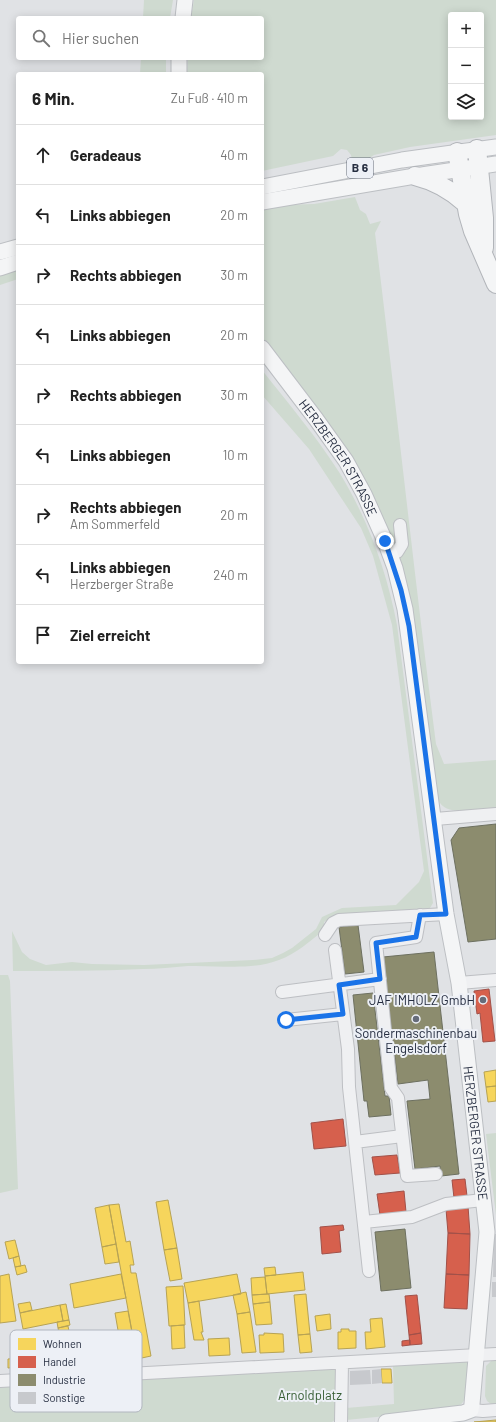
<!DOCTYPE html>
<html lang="de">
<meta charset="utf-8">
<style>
body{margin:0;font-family:Barlow,sans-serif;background:#f2f2f2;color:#222}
.controls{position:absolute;right:12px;top:12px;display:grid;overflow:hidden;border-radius:4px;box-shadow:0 2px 10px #0003}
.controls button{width:36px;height:36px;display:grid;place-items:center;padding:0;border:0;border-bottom:1px solid #e0e0e0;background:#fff;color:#222;font:20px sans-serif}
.stop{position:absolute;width:12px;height:12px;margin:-9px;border:3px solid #1a73e8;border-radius:50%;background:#fff}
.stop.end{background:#1a73e8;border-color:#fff;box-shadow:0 1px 4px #0008}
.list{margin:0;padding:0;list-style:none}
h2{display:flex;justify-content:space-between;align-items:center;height:52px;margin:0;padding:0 16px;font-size:17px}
h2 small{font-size:13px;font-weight:400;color:#767676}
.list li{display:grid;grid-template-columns:26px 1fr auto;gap:12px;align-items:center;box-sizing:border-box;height:60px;padding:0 16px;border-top:1px solid #e0e0e0}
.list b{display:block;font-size:15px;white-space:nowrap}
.list p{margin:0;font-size:13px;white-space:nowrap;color:#767676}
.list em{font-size:13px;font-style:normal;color:#767676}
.icon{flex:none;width:22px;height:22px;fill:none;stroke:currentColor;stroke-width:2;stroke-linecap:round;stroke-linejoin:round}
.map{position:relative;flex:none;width:496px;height:1422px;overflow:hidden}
.search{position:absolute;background:#fff;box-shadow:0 2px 10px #0003;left:16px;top:16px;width:248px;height:44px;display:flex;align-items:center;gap:10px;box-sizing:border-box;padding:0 14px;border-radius:4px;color:#767676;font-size:15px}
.panel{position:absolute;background:#fff;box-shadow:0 2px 10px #0003;left:16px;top:72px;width:248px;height:592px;border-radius:4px}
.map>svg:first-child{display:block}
.green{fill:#cfdad0;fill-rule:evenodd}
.homes{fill:#f6d55c;stroke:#b7a354}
.shops{fill:#d6604d;stroke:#a15149}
.industry{fill:#8c8c6e;stroke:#6d7060}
.building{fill:#c7c9cd}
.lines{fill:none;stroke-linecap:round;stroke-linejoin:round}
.minor-casing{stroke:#bdbfc3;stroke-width:14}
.major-casing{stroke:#bcbfc3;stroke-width:17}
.highway-casing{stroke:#b2b5ba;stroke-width:20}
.minor{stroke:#eff0f2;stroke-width:12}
.major{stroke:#f4f5f6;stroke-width:15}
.highway{stroke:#f4f5f6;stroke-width:18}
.route{stroke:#1a73e8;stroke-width:5}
.poi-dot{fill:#666c7a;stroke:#edf0f6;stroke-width:1.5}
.labels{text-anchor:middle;stroke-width:4;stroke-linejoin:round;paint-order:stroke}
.shield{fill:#edf0f6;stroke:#616877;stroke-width:1}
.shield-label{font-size:12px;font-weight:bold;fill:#252d40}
.street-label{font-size:13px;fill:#252d40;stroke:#edf0f6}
.poi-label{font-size:13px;fill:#252d40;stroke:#edf0f6;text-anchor:end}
.park-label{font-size:13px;fill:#365d32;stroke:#edf0f6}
.key{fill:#edf0f6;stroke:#b1b6bf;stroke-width:1}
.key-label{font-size:11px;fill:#252d40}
</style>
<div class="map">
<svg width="496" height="1422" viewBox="0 0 496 1422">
<rect width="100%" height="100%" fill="#e0e2e5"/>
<path class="green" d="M144 0H173L170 18H143Z
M194 0H496V135L410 147 374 155 368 159 352 160 351 155 347 150 341 149 333 156 262 171V74H187L188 58H262V18H191ZM451 15H481V117H451Z
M141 58H166V74H140Z
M355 197 360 210 366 214 370 224 381 221 375 233C396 403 414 574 436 744L444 764 496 760V808C482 809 450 817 440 803 439 801 438 797 436 795L399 560 401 541 395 547 262 339V210L283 205 314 204Z
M18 269V279L0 285V275Z
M262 370C288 403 316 436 339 472 368 519 387 572 397 625L433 903 430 908 422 910 341 914 334 916 324 922V930C310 941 296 954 279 960 251 971 218 965 188 966 173 967 158 969 143 969 100 971 56 971 13 971L12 931 22 952 30 959 46 965 72 962 92 964 144 965 253 960 272 958 283 953 292 948 316 929 322 917 342 908 396 905 419 882 424 871 392 625 373 556 361 528 309 449 262 395Z
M0 975H8L10 981 18 1189 0 1193Z
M496 1133V1215L486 1134Z
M467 1361C467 1375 472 1400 457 1407 454 1408 450 1409 447 1410L346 1420V1408L394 1404 393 1365Z
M491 1361H496V1405L491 1404 487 1401 485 1396 486 1366Z
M335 1367 337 1369 336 1418 335 1420 332 1422H0V1386Z"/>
<path class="homes" d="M496 1070V1086L486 1087 484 1072Z
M496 1086V1101L488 1102 486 1087Z
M168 1200 177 1248 164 1250 156 1202Z
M119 1204 126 1242 130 1241 134 1265H130L131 1273H136L151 1356 137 1359 109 1205Z
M109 1205 116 1244 102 1247 95 1208Z
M15 1240 19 1256 9 1259 5 1242Z
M116 1244 119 1262 105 1264 102 1247Z
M177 1248 182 1279 170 1281 164 1250Z
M19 1256 21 1266 15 1267 13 1258Z
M25 1265 27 1272 17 1275 15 1267Z
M275 1267 276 1275 265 1276 264 1268Z
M303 1272 305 1290 267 1294 265 1276Z
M9 1274 16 1321 0 1323V1276Z
M121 1274 126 1298 74 1308 70 1284Z
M237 1274 241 1294 188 1303 184 1283Z
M265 1277 267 1294 252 1295 251 1278Z
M183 1286 185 1325 169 1326 166 1287Z
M246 1292 250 1312 237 1314 233 1295Z
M269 1294 270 1302 253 1304 252 1295Z
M306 1294 310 1334 298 1335 294 1295Z
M199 1301 203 1332H201L204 1340H194L188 1303Z
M30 1302 32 1310 20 1313 18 1304Z
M270 1302 272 1324 256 1325 253 1304Z
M66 1304 69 1320 63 1321 60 1305Z
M60 1305 63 1321 23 1329 20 1313Z
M128 1311 137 1359H123L115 1313Z
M250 1312 256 1352 242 1353 237 1314Z
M330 1314 331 1329 317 1331 315 1316Z
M382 1318 385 1347 366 1349 365 1332H371L370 1319Z
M69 1320 70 1325 58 1328 57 1322Z
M184 1325 185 1348 172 1349 171 1326Z
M68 1326 75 1363 65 1364 58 1328Z
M341 1329H349V1331H356V1348L338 1349V1332H341Z
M264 1333 283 1334 284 1352 260 1353 259 1335H264Z
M310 1334 312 1352 300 1353 298 1335Z
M229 1338 230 1355 209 1356 208 1339Z
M17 1358 18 1367 8 1368V1359Z
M381 1369H391L392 1383H382Z
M496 1420V1422H474Z"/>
<path class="shops" d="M489 989 495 1041 483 1042 480 1013 477 1014 474 991Z
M343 1119 346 1146 314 1149 311 1123Z
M397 1155 400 1173 375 1175 372 1157Z
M465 1179 467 1196 454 1198 452 1180Z
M404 1191 406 1212 380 1215 377 1194Z
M468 1206 470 1234 448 1233 446 1209Z
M343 1225 344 1230 339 1231 341 1252 322 1254 320 1227Z
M448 1233 470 1234 469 1275 446 1274Z
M446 1274 469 1275 467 1309 444 1308Z
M417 1295 421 1333 409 1335 405 1296Z
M421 1333 422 1344 410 1345 409 1335Z
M410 1340V1345L402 1346V1341Z"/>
<path class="industry" d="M496 824V939L468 942 451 840 459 828Z
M358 925 364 972 345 974 339 927Z
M434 952 459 1174 441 1176 440 1166 415 1169 407 1101 430 1099 428 1080 398 1084 383 957Z
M373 993 385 1096H389L391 1115 369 1117 367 1101H364L353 995Z
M405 1229 411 1288 381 1291 375 1232Z"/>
<path class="building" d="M494 1234H496V1277H493Z
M492 1282H496V1297H492Z
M381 1369 382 1383 372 1384V1370Z
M370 1370 371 1384 350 1385V1371Z"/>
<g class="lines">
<g class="minor-casing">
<path id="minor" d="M391 555 397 552 402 544 400 525
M435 819 496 814
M420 915 416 937 376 943 391 1088 398 1098 407 1176 436 1174
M325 935 333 923 339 920 446 914
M335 950 348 1049 349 1087 369 1271
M459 983 496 980
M282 992 380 979
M286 1020 343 1014
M355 1142 402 1136
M364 1222 412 1217 446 1204 483 1200
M0 1381 496 1354
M471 1410 483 1411 496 1410
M341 1422 342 1363"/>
</g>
<g class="major-casing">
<g id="major">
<path d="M183 18 185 0"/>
<path d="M179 74V58"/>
<path d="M262 187 402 160 496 147"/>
<path d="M262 202 415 176 496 164"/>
<path d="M0 252 18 247"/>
<path d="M0 268 18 262"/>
<path id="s1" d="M262 348 316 419 346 461 364 494 385 541 395 568 405 609 446 914 459 983 487 1232 472 1404 471 1410 463 1413 386 1422"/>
</g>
</g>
<g class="highway-casing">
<path id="highway" d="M477 149 484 218V248
M457 152 468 214 473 231 496 284
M415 176C435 181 450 189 465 203"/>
</g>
<use href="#minor" class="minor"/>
<use href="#major" class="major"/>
<use href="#highway" class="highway"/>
</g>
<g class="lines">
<path class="route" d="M286 1020 343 1014 339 985 380 979 376 943 416 937 420 915 446 914 409 626 401 590 385 541"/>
</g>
<g class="poi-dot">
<circle cx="483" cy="1000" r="4"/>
<circle cx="416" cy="1019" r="4"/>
</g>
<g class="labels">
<rect class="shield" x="347" y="158" width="26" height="20" rx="3"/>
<g class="shield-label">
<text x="360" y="172">B 6</text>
</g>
<g class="street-label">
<text dy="5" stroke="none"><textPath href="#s1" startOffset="134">HERZBERGER STRASSE</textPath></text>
<text dy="5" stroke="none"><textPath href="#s1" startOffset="830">HERZBERGER STRASSE</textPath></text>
</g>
<g class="poi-label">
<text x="475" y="1005">JAF IMHOLZ GmbH</text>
<text x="416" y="1038" text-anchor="middle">Sondermaschinenbau<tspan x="416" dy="15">Engelsdorf</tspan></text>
</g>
<g class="park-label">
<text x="310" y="1400">Arnoldplatz</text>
</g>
</g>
<rect x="10" y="1330" width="132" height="82" rx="6" class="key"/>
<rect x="18" y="1338" width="18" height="12" fill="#f6d55c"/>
<rect x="18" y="1356" width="18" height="12" fill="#d6604d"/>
<rect x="18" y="1374" width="18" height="12" fill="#8c8c6e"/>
<rect x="18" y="1392" width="18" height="12" fill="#c7c9cd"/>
<g class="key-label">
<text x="43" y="1348">Wohnen</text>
<text x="43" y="1366">Handel</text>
<text x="43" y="1384">Industrie</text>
<text x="43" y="1402">Sonstige</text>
</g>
</svg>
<div class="controls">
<button>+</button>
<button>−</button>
<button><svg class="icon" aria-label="layers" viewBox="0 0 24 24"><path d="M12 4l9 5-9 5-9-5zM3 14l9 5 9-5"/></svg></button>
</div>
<div class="stop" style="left:286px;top:1020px"></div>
<div class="stop end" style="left:385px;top:541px"></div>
<div class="search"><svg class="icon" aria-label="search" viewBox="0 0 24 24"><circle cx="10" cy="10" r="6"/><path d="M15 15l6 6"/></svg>Hier suchen</div>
<section class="panel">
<h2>6 Min.<small>Zu Fuß · 410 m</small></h2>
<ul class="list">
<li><svg class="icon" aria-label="ahead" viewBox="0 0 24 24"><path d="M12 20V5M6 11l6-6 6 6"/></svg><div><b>Geradeaus</b></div><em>40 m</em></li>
<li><svg class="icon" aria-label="left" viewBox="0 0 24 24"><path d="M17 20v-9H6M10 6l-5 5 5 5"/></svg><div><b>Links abbiegen</b></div><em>20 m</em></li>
<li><svg class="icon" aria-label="right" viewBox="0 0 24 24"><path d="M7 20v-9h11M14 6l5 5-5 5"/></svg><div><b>Rechts abbiegen</b></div><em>30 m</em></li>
<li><svg class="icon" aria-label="left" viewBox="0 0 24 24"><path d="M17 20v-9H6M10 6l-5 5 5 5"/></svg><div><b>Links abbiegen</b></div><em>20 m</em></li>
<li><svg class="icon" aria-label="right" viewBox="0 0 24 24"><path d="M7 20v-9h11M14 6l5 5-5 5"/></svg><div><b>Rechts abbiegen</b></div><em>30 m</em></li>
<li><svg class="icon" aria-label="left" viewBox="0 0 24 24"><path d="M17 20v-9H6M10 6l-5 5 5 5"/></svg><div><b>Links abbiegen</b></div><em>10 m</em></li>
<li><svg class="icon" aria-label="right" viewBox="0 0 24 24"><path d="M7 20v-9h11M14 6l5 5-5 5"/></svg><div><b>Rechts abbiegen</b><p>Am Sommerfeld</p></div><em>20 m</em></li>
<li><svg class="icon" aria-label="left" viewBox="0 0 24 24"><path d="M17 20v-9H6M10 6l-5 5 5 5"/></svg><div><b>Links abbiegen</b><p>Herzberger Straße</p></div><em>240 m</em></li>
<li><svg class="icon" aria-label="arrive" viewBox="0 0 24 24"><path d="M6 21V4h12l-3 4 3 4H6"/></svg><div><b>Ziel erreicht</b></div></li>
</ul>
</section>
</div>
